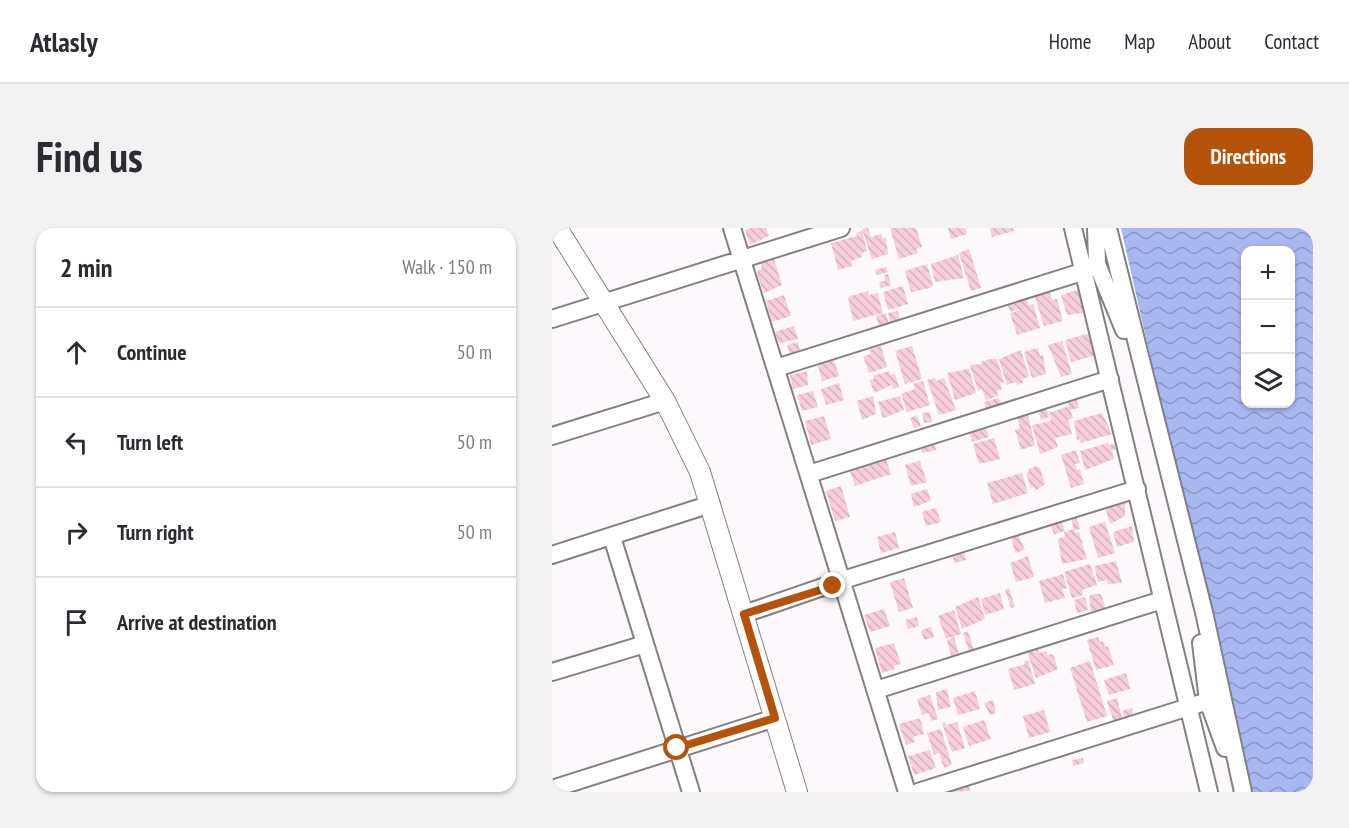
<!DOCTYPE html>
<meta charset="utf-8">
<style>
body{margin:0;font-family:"PT Sans Narrow",sans-serif;background:#f2f2f3;color:#2b2b33}
.controls{position:absolute;right:18px;top:18px;display:grid;overflow:hidden;border-radius:12px;box-shadow:0 2px 4px #0004}
.controls button{width:54px;height:54px;display:grid;place-items:center;padding:0;border:0;border-bottom:2px solid #e1e1e2;background:#fff;color:#2b2b33;font:30px sans-serif}
.stop{position:absolute;width:18px;height:18px;margin:-14px;border:4px solid #b45309;border-radius:50%;background:#fff}
.stop.end{background:#b45309;border-color:#fff;box-shadow:0 2px 6px #0008}
.list{margin:0;padding:0;list-style:none}
h2{display:flex;justify-content:space-between;align-items:center;height:78px;margin:0;padding:0 24px;font-size:26px}
h2 small{font-size:20px;font-weight:400;color:#7c7c81}
.list li{display:grid;grid-template-columns:39px 1fr auto;gap:18px;align-items:center;box-sizing:border-box;height:90px;padding:0 24px;border-top:2px solid #e1e1e2}
.list b{display:block;font-size:22px;white-space:nowrap}
.list em{font-size:20px;font-style:normal;color:#7c7c81}
.icon{flex:none;width:33px;height:33px;fill:none;stroke:currentColor;stroke-width:2;stroke-linecap:round;stroke-linejoin:round}
.map{position:relative;flex:none;width:761px;height:564px;overflow:hidden;border-radius:18px}
header{display:flex;align-items:center;gap:36px;box-sizing:border-box;height:84px;padding:0 30px;background:#fff;border-bottom:2px solid #e1e1e2}
header strong{font-size:28px}
nav{display:flex;gap:33px;margin-inline-start:auto;font-size:21px}
.intro{display:flex;align-items:center;justify-content:space-between;box-sizing:border-box;height:144px;padding:0 36px}
h1{margin:0;font-size:42px}
.button{padding:15px 27px;border-radius:18px;background:#b45309;color:#fff;font-size:21px;font-weight:700}
main{display:flex;gap:36px;padding:0 36px}
aside{flex:1;background:#fff;border-radius:18px;box-shadow:0 2px 4px #0004}
.map>svg:first-child{display:block}
.water{fill:url(#water-waves);fill-rule:evenodd}
.building{fill:url(#building-back-hatch)}
.lines{fill:none;stroke-linecap:round;stroke-linejoin:round}
.minor-casing{stroke:#838083;stroke-width:20}
.tertiary-casing{stroke:#838083;stroke-width:22}
.minor{stroke:#fff;stroke-width:16}
.tertiary{stroke:#fff;stroke-width:20}
.route{stroke:#b45309;stroke-width:8}
</style>
<header>
<strong>Atlasly</strong>
<nav><a>Home</a><a>Map</a><a>About</a><a>Contact</a></nav>
</header>
<div class="intro"><h1>Find us</h1><a class="button">Directions</a></div>
<main>
<aside>
<h2>2 min<small>Walk · 150 m</small></h2>
<ul class="list">
<li><svg class="icon" aria-label="ahead" viewBox="0 0 24 24"><path d="M12 20V5M6 11l6-6 6 6"/></svg><div><b>Continue</b></div><em>50 m</em></li>
<li><svg class="icon" aria-label="left" viewBox="0 0 24 24"><path d="M17 20v-9H6M10 6l-5 5 5 5"/></svg><div><b>Turn left</b></div><em>50 m</em></li>
<li><svg class="icon" aria-label="right" viewBox="0 0 24 24"><path d="M7 20v-9h11M14 6l5 5-5 5"/></svg><div><b>Turn right</b></div><em>50 m</em></li>
<li><svg class="icon" aria-label="arrive" viewBox="0 0 24 24"><path d="M6 21V4h12l-3 4 3 4H6"/></svg><div><b>Arrive at destination</b></div></li>
</ul>
</aside>
<div class="map">
<svg width="761" height="564" viewBox="0 0 761 564">
<defs>
<pattern id="water-waves" width="16" height="10" patternUnits="userSpaceOnUse" patternTransform="scale(1.5)"><rect width="16" height="10" fill="#a9b7f0"/><path d="M0 5q4-4 8 0t8 0" fill="none" stroke="#8b96c3"/></pattern>
<pattern id="building-back-hatch" width="6" height="6" patternUnits="userSpaceOnUse" patternTransform="scale(1.5)"><rect width="6" height="6" fill="#f7cddb"/><path d="M-1 5l2 2M0 0l6 6M5-1l2 2" fill="none" stroke="#d4b1bd"/></pattern>
</defs>
<rect width="100%" height="100%" fill="#fcf8fb"/>
<path class="water" d="M569 0H761V564H697ZM694 22H738V176H694Z"/>
<path class="building" d="M199 0H214L217 8 198 17 193 2Z
M316 0 319 9 329 6 331 11 334 10 336 26 320 31 310 1Z
M338 0H364L370 19 364 21 366 25 347 31Z
M396 0H413L415 6 399 11Z
M438 0H461L462 3 440 9Z
M310 3 315 23 309 25 310 29 299 33 300 38 286 42 279 15 305 8 304 5Z
M417 21 429 60 419 63 407 25Z
M406 27 412 50 383 54 379 36Z
M221 28 230 57 212 65 205 46 206 42 210 41 208 32Z
M375 36 381 57 378 60 359 64 353 43Z
M334 39 336 44 325 47 323 42Z
M336 46 339 57 329 60 327 54 333 53 332 47Z
M351 58 356 76 336 82 331 64Z
M529 61 536 84 515 87 509 67Z
M497 62 500 72 505 71 511 93 492 98 482 66Z
M316 63 317 67 326 65 331 85 301 93 296 69Z
M232 67 239 88 220 94 214 73Z
M474 68 477 77 481 76 488 100 465 107 458 85 467 83 465 71Z
M464 71 467 81 458 84 455 74Z
M346 83 348 92 338 94 336 85Z
M334 85 337 96 327 98 324 88Z
M242 98 246 111 227 115 223 104Z
M539 105 545 127 519 134 513 112Z
M510 113 520 146 509 149 496 117Z
M246 114 248 123 238 126 235 117Z
M329 118 335 139 317 145 311 128 319 126 317 122Z
M360 118 370 151 353 156 343 123Z
M486 120 488 128 491 127 494 146 480 150 472 124Z
M469 122 477 149 470 151 471 155 465 157 464 154 455 157 447 131Z
M281 129 287 148 270 153 265 134Z
M439 131H445L452 154 448 155 450 161 445 163 446 168 434 172 430 161 426 163 418 137 430 136 429 134Z
M417 141 424 165 403 172 395 145Z
M255 143 256 157 241 161 238 147Z
M337 143 338 147 343 146 347 159 341 161 340 157 322 165 318 152 322 151 321 148Z
M383 150 384 153 392 150 404 182 387 187 375 152Z
M371 153 378 177 355 184 349 166 363 161 361 156Z
M287 155 292 172 274 177 269 161Z
M261 163 266 179 250 183 245 167Z
M321 168 324 186 310 192 305 173Z
M348 168 352 182 331 190 326 174Z
M446 170 451 178 434 183 432 174Z
M524 170 527 180 518 182 521 190 516 192 520 206 503 210 506 219 488 226 480 197 499 193 497 185 517 178 516 172Z
M494 179 497 189 489 192 486 181Z
M378 184 380 194 372 195 370 185Z
M550 185 560 206 529 215 528 211 525 212 522 193Z
M365 187 369 198 362 200 358 190Z
M476 187 483 217 469 222 463 202 468 200 465 190Z
M272 188 279 211 259 217 253 193Z
M433 198 437 209 420 214 417 202Z
M442 210 448 231 427 236 421 216Z
M382 213 384 222 370 225 368 217Z
M556 215 557 217 563 216 564 221 560 223 562 231 533 242 528 223Z
M524 222 528 235 523 236 525 242 528 241 532 256 519 260 509 227Z
M334 231 339 246 303 258 298 243Z
M368 233 375 254 359 258 353 237Z
M485 238 488 240 493 256 483 263 482 259 479 260 474 245 477 244 476 241Z
M470 245 476 265 441 276 435 255Z
M289 258 298 289 283 293 274 263Z
M375 261 379 273 362 279 359 266Z
M573 273V288L558 296 553 279Z
M384 280 389 294 374 298 370 284Z
M524 288 528 301 522 302 519 290Z
M509 292 513 303 502 306 498 296Z
M553 294 563 325 546 330 537 299Z
M580 298 582 314 565 319 561 304Z
M522 301 523 305 527 304 535 331 510 336 506 311 513 308 512 304Z
M343 304 347 320 329 325 325 309Z
M466 306 473 322 463 325 459 308Z
M412 323 414 332 402 335 400 326Z
M476 328 482 349 464 354 458 335Z
M564 333 570 355 556 356 555 352 546 354 542 338Z
M538 336 545 357 530 362 531 367 520 370 512 344Z
M511 346 515 360 510 361 513 370 493 375 487 353Z
M352 350 361 380 347 384 338 354Z
M457 360 463 379 459 380 453 362Z
M448 365 452 381 433 387 429 371Z
M542 366H549L554 381 539 386 537 368Z
M426 369 433 391 410 401 403 379Z
M533 369 536 382 525 385 522 372Z
M332 381 338 398 318 404 312 387Z
M402 382 409 406 394 411 386 388Z
M365 389 367 398 356 401 353 392Z
M379 399 382 409 372 412 369 402Z
M416 403 422 422 417 423 411 405Z
M402 409 407 426 399 428 395 412Z
M546 409 548 414 551 413 553 419 556 418 562 437 544 442 535 412Z
M342 415 349 436 342 438 343 441 330 445 323 420Z
M484 417 487 425 494 423 496 427 501 426 506 441 484 450 474 420Z
M476 432 483 456 462 462 456 441 473 436 472 433Z
M538 433 555 488 535 494 518 440Z
M574 445 578 461 557 467 552 452Z
M395 461 399 479 386 482 384 464Z
M423 463 428 481 406 487 401 470Z
M378 467 386 491 379 493 377 485 370 487 365 471Z
M565 470 571 493 562 495 555 473Z
M441 472 444 485 438 487 432 475Z
M580 480 582 490 573 493 570 483Z
M492 482 498 504 477 510 471 488Z
M368 490 372 506 361 509 363 514 354 517 347 496Z
M432 492 439 511 417 518 411 499Z
M393 494 394 497 405 494 413 520 400 524 390 495Z
M389 501 400 537 392 540 387 525 382 527 375 505Z
M378 522 384 540 362 547 356 528Z
M531 530 532 535 521 538 520 532Z
M416 555 418 563 399 564 407 561 406 558Z"/>
<g class="lines">
<g class="minor-casing">
<path id="minor" d="M180 0 355 564
M521 0 657 564
M556 0 652 384 691 564
M545 36 572 102
M0 91 289 0
M224 140 533 43 545 36 544 0
M0 208 113 173
M257 246 558 151
M60 309 139 564
M0 327 159 276
M192 386 291 352 585 261
M0 444 93 416
M324 462 610 372
M656 473 673 520
M0 561 223 490
M366 564 656 473 649 415"/>
</g>
<g class="tertiary-casing">
<path id="tertiary" d="M5 0 113 173 148 244 245 564"/>
</g>
<use href="#minor" class="minor"/>
<use href="#tertiary" class="tertiary"/>
</g>
<g class="lines">
<path class="route" d="M125 520 223 490 192 386 281 358"/>
</g>
</svg>
<div class="controls">
<button>+</button>
<button>−</button>
<button><svg class="icon" aria-label="layers" viewBox="0 0 24 24"><path d="M12 4l9 5-9 5-9-5zM3 14l9 5 9-5"/></svg></button>
</div>
<div class="stop" style="left:125px;top:520px"></div>
<div class="stop end" style="left:281px;top:358px"></div>
</div>
</main>
